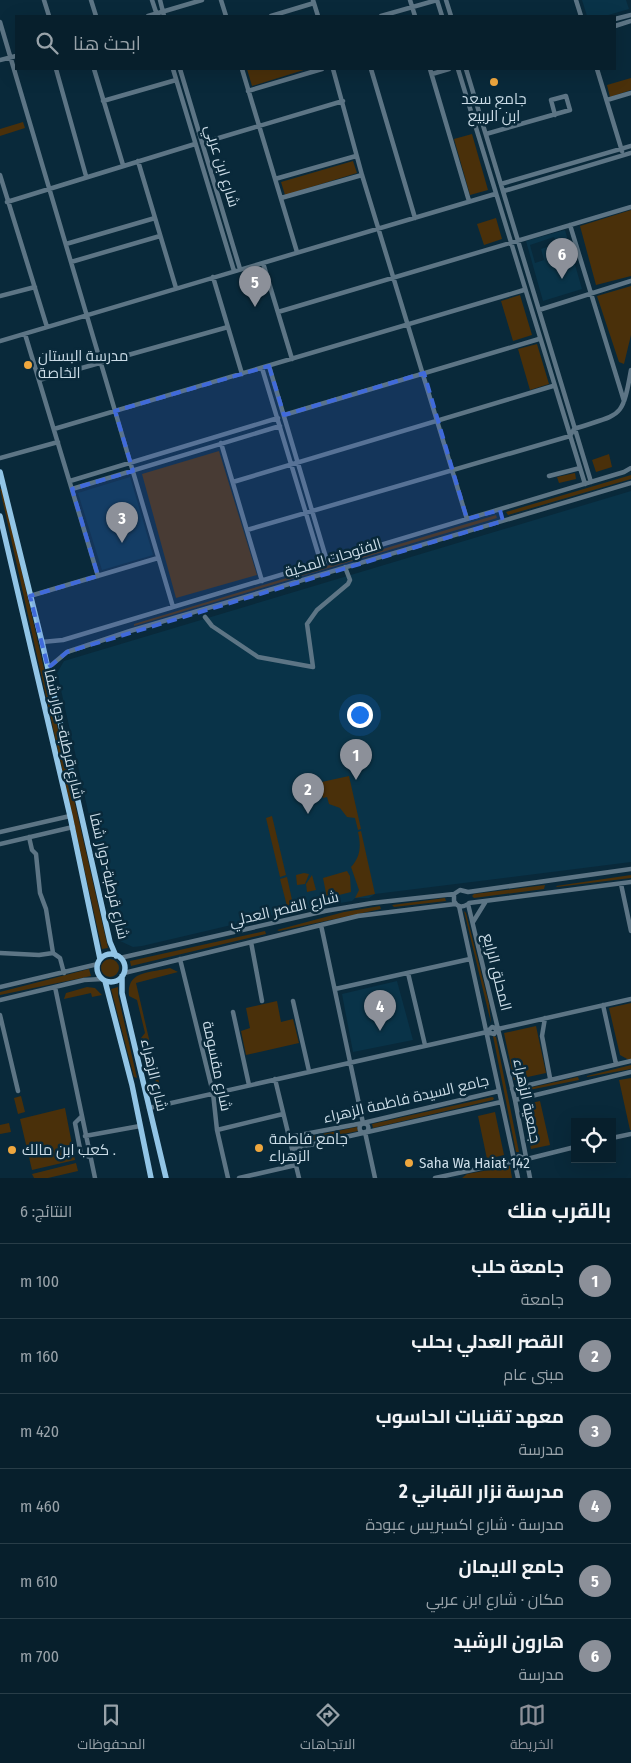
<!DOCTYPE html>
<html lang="ar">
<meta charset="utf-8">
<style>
body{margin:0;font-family:"Fira Sans Condensed",Cairo,sans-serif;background:#102734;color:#f1f3f6;direction:rtl}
.controls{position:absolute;right:15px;bottom:15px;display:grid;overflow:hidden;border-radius:0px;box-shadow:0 5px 20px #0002}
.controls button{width:45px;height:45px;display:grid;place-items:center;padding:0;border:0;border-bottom:1px solid #283d48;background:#071f2c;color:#f1f3f6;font:25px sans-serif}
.you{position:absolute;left:359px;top:714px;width:18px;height:18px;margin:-12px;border:4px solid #fff;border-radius:50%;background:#1a73e8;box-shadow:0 0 0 8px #1a73e833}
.badge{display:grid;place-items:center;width:32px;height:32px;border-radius:50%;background:#8c9099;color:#fff;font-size:16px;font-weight:700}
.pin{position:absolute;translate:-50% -41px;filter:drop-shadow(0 1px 2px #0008)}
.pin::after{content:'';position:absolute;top:26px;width:18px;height:15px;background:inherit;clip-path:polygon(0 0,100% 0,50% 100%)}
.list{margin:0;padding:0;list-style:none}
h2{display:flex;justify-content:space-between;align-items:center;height:65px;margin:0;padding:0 20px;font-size:21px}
h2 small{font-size:16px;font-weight:400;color:#98a2a9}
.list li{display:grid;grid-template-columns:32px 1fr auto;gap:15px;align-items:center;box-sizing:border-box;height:75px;padding:0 20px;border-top:1px solid #283d48}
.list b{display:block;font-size:19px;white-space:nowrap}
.list p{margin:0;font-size:16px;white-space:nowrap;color:#98a2a9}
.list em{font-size:16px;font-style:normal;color:#98a2a9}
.icon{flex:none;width:28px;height:28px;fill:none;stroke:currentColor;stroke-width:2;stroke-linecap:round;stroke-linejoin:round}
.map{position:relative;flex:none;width:631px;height:1178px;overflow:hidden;direction:ltr}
.search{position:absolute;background:#071f2c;box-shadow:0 5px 20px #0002;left:15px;right:15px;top:15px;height:55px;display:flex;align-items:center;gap:12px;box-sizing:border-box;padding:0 18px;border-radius:0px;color:#98a2a9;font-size:19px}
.sheet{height:515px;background:#071f2c}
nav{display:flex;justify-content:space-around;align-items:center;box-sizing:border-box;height:70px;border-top:1px solid #283d48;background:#071f2c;font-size:14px;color:#98a2a9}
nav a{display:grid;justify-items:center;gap:2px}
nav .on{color:#8c9099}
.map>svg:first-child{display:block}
.built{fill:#093348;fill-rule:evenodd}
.green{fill:#4a300a}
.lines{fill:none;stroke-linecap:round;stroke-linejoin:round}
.minor{stroke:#5d7585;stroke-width:4.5}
.major{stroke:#92c5e6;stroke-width:5.5}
.marked{fill:#406adb;fill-opacity:0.2;stroke:#406adb;stroke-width:4;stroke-dasharray:10 6;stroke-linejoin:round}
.poi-dot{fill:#efa73e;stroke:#09293a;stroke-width:2}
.labels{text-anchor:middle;stroke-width:5;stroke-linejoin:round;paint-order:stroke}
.poi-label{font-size:15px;fill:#cbdce7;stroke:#09293a;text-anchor:start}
.street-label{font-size:15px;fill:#cbdce7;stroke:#09293a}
</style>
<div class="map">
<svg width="631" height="1178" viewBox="0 0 631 1178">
<rect width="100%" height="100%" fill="#09293a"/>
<path class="built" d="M582 0H626L629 9 605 16H587Z
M565 230 582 289 543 301 526 241ZM554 237 556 244 541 249 544 260 535 263 530 245Z
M130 477 153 555 102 570 78 493Z
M631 491V862L375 894 369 898H355L352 901 287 912 142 946 133 947 120 941 116 936 59 681 57 673 64 661Z
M397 981 413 1040 353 1052 342 994Z"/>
<path class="green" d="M247 69H307L252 86Z
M631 78V90L610 97 607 85Z
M23 122 25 128 0 136V129Z
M472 134 488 190 470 195 454 139Z
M353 161 357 173 285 195 281 182Z
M631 210V276L596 285 580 226Z
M496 218 502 239 484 245 477 224Z
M631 286V335L624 364 619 362 597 296Z
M520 295 532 335 513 341 501 301Z
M537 344 549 384 530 390 518 349Z
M219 451 257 575 176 598 142 474Z
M609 454 612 467 596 472 592 460Z
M575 473 576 479 559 483 557 477Z
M631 475V479L508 515 506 512Z
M0 489 3 490 108 948 102 949Z
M496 515 497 518 134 626V624Z
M349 776 361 829 358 830 355 818 347 817 340 808 329 804 327 797 323 798 320 787 309 789 308 785Z
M272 816 286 875 280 877 266 818Z
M361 831 375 894 355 898 359 890 351 867C361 856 361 845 358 832Z
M347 871 350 876 351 892 327 898 323 878Z
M304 873 309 874 305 884 297 885 296 875Z
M312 875 316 890 307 892 306 884Z
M631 875V878L557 887 556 886Z
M287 877 294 909 288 910 280 879Z
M545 885 544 889 474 898 472 896 474 894Z
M445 898 446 901 394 907 392 905Z
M380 906 381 909 279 931 277 930 344 912Z
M464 911 466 913 489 1004 491 1023Z
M265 931 266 934 131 966 130 961Z
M101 968a9 9 0 1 1 18 0a9 9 0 1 1-18 0Z
M170 968 178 972 136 983 162 1095 154 1098 152 1087 156 1083 149 1049 142 1045 141 1038 145 1033 137 1000 129 996C126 970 151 973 170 968Z
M89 969 91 976 0 995V992Z
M87 987 95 988 102 995 92 997 91 993 64 999 66 993Z
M118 987V995L137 1078 134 1077 111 989Z
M277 1001 281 1022 293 1019 299 1043 246 1055 241 1031 250 1028 246 1008Z
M631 1003V1060H629L620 1055 609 1008Z
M536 1026 546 1073 514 1080 504 1033Z
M493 1036 496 1037 519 1152H516Z
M631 1065V1069L587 1077V1076Z
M578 1077 579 1080 519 1092 520 1090Z
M631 1078V1130H630L619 1080Z
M21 1096 25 1112 18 1114 14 1098Z
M492 1097 494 1098 493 1100 373 1128 372 1124Z
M540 1101 550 1145 531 1149 522 1105Z
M65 1108 75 1160 32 1170 20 1119Z
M495 1112 504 1155 487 1159 478 1116Z
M9 1123 11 1132 0 1134V1125Z
M357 1127 358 1131 299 1143 298 1139Z
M76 1163 78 1171 48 1178H34L32 1174Z
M510 1166 512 1178H462L467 1174Z"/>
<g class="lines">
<path class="minor" d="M44 0 49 16
M91 0 96 16
M152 0 157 15
M160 0 164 16
M221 0 226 16
M313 0 318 16
M410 0 415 16
M437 0 442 16
M446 0 451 16
M576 0 581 16
M148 16 202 0
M271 16 314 3
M381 16 437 0
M615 19 631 15
M0 22 173 607
M615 26 631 21
M0 60 16 56
M56 69 86 176
M94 69 123 165
M173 69 234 271
M180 69 240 269
M242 69 297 252
M333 69 362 175 467 519
M371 69 415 218
M430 69 469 201
M458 69 585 484
M466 69 591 482
M597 69 622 151
M432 74 449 69
M248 91 322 69
M607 100 631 93
M103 101 176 80
M486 134 570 110 566 96 551 100 555 115
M202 143 343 101
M138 161 176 288
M0 175 47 327
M275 179 356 156
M501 184 631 146
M504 191 631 153
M281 198 362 175
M7 202 195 144
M570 225 624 401
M66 244 155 218
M71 262 160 236
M263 263 292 359
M213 277 242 374
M0 296 35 287
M539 310 631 281
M278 312 631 207
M25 334 98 576
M0 341 495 194
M269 366 327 561
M262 368 321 563
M39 380 228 327
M284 415 539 339
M54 429 524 290
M221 443 262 581
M0 458 58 442
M549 476 580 468
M70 481 278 418
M233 482 553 386
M72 489 280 426
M247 530 570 436 574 429C621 413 622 421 631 370
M30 596 158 558
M205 617 212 626 258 657 313 667 307 624 317 610 348 584 350 580 345 567
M42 642 63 640 624 472 631 468
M48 668 67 652 130 631 631 483
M0 832 70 816
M29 837 32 850 36 854 40 893 46 909 53 953
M0 844 73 827
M621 884 631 931
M454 894V901C457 907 462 908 468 904
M469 903 631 882
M468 904 515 1100 530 1178
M459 906 518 1178
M473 922 486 901
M321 925 363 1123
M251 942 262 1001
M0 953 39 955 53 953 60 958 64 973
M120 958 325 911 372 903 454 894 460 890 468 892 631 869
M180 959 213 1093 217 1130 228 1178
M124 973 358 916 455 904
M408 973 425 1045
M0 987 98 964
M55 987 95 1178
M335 989 470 959
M0 1000 84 980 102 979
M293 1001 309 1071
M603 1005 616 1064
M233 1012 249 1085
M0 1015 18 1091
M545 1018 542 1036 550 1078
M487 1032 492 1027 498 1029 631 999
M487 1032 494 1034 498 1029
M275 1079 299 1178
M512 1089 631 1061
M515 1100 631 1072
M149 1108 487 1032
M81 1117 75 1123 81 1154 90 1157
M359.5 1128a4.5 4.5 0 1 1 9 0a4.5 4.5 0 1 1-9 0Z
M217 1130 283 1114
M365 1132 375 1178
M85 1136 140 1126
M289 1137 363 1123 499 1091
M612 1138 631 1134
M292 1149 501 1102
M515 1161 519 1156 527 1159
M239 1178 296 1165
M435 1178 515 1161 522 1163 527 1159 575 1147"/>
<path class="major" d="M0 472 42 642 110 942 116 956
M0 516 70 816 100 959
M97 968a14 14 0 1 1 28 0a14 14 0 1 1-28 0Z
M122 976V993L166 1178
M105 981 132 1085 151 1178"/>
</g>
<path class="marked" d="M269 366 284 415 424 373 467 519 500 510 503 521 67 652 48 668 30 596 98 576 72 489 133 471 115 411Z"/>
<g class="poi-dot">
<circle cx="494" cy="82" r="5"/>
<circle cx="28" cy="365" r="5"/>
<circle cx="259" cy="1148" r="5"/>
<circle cx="12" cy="1150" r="5"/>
<circle cx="409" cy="1163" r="5"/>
</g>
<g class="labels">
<g class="poi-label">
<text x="494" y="104" text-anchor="middle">جامع سعد<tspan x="494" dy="17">ابن الربيع</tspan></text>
<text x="38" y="361">مدرسة البستان<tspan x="38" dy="17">الخاصة</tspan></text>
<text x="269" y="1144">جامع فاطمة<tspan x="269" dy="17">الزهراء</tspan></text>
<text x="22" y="1155">كعب ابن مالك .</text>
<text x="419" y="1168">Saha Wa Haiat 142</text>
</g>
<g class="street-label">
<text transform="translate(222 166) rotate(73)" y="5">شارع ابن عربي</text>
<text transform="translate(333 558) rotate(-17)" y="5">الفتوحات المكية</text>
<text transform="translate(64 734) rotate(77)" y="5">شارع قرطبة- دوار شفا</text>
<text transform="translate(109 876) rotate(77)" y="5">شارع قرطبة-دوار شفا</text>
<text transform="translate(284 909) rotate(-13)" y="5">شارع القصر العدلي</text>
<text transform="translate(497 972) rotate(76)" y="5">المحلق الرابع</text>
<text transform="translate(217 1066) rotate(78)" y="5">شارع مقسومة</text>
<text transform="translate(154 1075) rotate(77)" y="5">شارع الزهراء</text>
<text transform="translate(406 1099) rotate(-13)" y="5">جامع السيدة فاطمة الزهراء</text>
<text transform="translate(527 1101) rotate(78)" y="5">جمعية الزهراء</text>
</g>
</g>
</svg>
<div class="controls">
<button><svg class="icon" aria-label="locate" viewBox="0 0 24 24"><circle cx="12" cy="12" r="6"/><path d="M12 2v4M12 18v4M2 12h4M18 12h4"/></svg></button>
</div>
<div class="you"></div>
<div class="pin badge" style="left:356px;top:780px">1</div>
<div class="pin badge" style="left:308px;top:814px">2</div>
<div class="pin badge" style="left:122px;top:543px">3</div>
<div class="pin badge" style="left:380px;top:1031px">4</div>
<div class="pin badge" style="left:255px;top:307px">5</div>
<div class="pin badge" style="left:562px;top:279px">6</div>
<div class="search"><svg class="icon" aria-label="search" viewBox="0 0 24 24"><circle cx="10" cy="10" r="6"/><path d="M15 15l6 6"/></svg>ابحث هنا</div>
</div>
<section class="sheet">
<h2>بالقرب منك<small>النتائج: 6</small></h2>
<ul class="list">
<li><span class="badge">1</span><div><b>جامعة حلب</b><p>جامعة</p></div><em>100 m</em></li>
<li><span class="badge">2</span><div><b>القصر العدلي بحلب</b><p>مبنى عام</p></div><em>160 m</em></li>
<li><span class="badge">3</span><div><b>معهد تقنيات الحاسوب</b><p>مدرسة</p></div><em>420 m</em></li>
<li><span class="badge">4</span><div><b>مدرسة نزار القباني 2</b><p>مدرسة · شارع اكسبريس عبودة</p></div><em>460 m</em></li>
<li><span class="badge">5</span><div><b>جامع الايمان</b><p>مكان · شارع ابن عربي</p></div><em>610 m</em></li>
<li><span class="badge">6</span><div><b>هارون الرشيد</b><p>مدرسة</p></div><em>700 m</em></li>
</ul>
</section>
<nav>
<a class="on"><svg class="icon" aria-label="map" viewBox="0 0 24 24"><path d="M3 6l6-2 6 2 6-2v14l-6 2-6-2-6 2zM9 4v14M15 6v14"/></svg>الخريطة</a>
<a><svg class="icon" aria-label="directions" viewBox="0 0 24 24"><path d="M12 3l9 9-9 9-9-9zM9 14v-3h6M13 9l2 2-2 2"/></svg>الاتجاهات</a>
<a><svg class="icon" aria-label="saved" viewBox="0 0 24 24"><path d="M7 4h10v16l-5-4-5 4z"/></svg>المحفوظات</a>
</nav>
